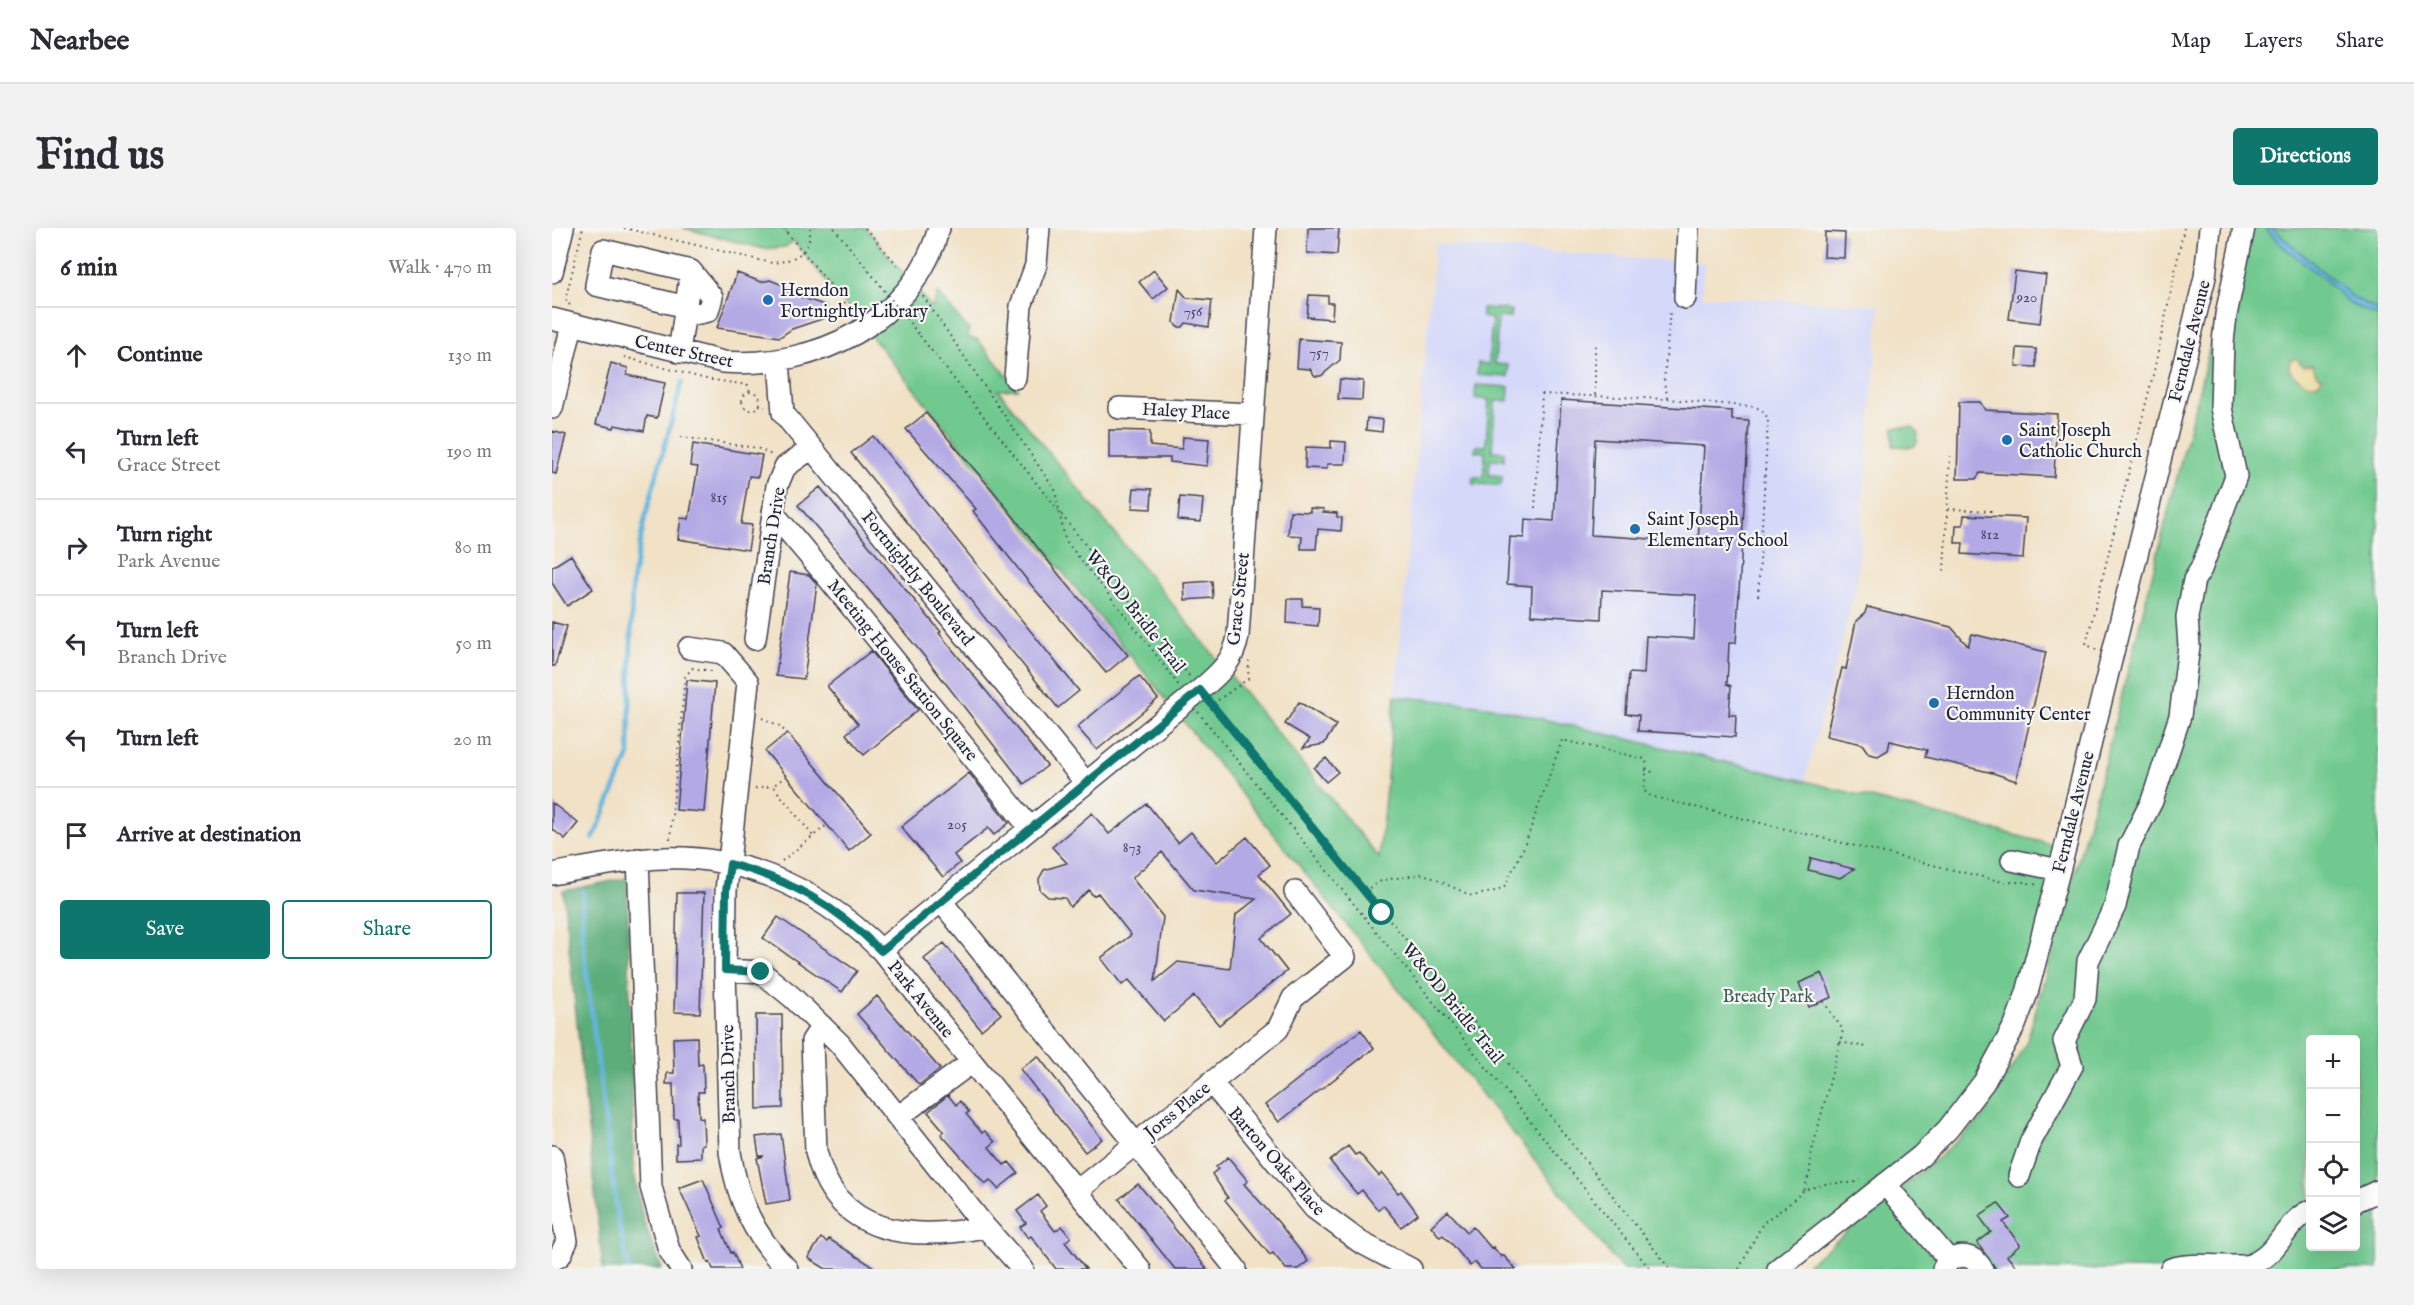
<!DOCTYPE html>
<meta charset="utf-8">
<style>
body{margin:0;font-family:"IM FELL English",serif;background:#f2f2f3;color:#2b2b33}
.controls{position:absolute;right:18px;bottom:18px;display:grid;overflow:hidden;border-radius:6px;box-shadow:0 6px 24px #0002}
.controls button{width:54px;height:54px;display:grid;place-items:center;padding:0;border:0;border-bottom:2px solid #e1e1e2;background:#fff;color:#2b2b33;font:30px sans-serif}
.stop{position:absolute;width:18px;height:18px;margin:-14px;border:4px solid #0f766e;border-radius:50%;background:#fff}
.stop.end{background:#0f766e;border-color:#fff;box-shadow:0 2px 6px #0008}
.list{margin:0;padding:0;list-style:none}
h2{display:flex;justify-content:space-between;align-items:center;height:78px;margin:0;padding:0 24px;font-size:26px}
h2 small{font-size:20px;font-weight:400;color:#7c7c81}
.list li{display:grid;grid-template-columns:39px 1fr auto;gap:18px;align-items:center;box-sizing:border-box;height:96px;padding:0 24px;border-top:2px solid #e1e1e2}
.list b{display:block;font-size:22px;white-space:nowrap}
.list p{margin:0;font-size:20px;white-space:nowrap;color:#7c7c81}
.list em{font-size:20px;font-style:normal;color:#7c7c81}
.actions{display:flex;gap:12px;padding:18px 24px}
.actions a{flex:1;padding:14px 0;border:2px solid #0f766e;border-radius:6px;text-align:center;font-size:21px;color:#0f766e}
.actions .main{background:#0f766e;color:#fff}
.icon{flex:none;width:33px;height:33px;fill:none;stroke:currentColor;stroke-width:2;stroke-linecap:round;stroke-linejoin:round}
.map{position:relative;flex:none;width:1826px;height:1041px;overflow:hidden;border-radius:6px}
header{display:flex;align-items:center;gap:36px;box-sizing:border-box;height:84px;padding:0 30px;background:#fff;border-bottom:2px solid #e1e1e2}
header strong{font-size:28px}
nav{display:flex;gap:33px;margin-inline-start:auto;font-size:21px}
.intro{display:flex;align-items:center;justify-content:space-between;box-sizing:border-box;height:144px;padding:0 36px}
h1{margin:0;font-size:42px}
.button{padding:15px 27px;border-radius:6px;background:#0f766e;color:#fff;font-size:21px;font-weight:700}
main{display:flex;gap:36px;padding:0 36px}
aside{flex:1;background:#fff;border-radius:6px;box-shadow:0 6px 24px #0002}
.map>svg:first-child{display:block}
.built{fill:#d4d8f9}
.green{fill:#71c98f;stroke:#4a7665;stroke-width:1.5;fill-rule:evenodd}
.forest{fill:#5cad7a;stroke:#3f685a;stroke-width:1.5}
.sand{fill:#eeda9e;stroke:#887e6c;stroke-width:1.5}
.water{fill:#63b6df;stroke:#426c8d;stroke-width:1.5}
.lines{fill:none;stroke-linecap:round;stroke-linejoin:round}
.stream{stroke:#63b6df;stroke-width:4.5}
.building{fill:#b3a9e5;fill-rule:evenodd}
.minor-casing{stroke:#413f50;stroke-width:24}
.path{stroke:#413f50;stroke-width:2;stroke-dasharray:1.5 4.5;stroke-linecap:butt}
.minor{stroke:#fff;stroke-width:21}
.path-bridge{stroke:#413f50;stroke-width:2;stroke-dasharray:1.5 4.5;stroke-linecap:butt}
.route{stroke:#0f766e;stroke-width:8}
.poi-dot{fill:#1f6fb2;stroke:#f6f6f2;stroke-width:2}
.labels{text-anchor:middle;stroke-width:4.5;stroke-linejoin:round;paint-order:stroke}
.number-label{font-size:15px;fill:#464466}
.poi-label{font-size:18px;fill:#22223b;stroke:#f6f6f2;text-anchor:start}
.street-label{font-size:18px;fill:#22223b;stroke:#f6f6f2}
.park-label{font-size:18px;fill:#3e5c58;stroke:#f6f6f2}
</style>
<header>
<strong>Nearbee</strong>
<nav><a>Map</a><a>Layers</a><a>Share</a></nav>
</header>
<div class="intro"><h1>Find us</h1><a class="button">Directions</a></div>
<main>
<aside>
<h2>6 min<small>Walk · 470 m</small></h2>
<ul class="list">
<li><svg class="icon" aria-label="ahead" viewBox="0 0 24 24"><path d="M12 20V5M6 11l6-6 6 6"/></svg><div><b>Continue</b></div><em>130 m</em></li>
<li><svg class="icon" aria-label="left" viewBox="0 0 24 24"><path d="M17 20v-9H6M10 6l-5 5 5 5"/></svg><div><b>Turn left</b><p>Grace Street</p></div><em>190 m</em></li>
<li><svg class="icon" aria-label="right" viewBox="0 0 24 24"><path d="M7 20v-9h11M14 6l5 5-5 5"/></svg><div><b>Turn right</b><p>Park Avenue</p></div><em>80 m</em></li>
<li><svg class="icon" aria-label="left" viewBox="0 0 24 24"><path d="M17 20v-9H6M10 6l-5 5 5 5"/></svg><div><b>Turn left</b><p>Branch Drive</p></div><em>50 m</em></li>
<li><svg class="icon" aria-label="left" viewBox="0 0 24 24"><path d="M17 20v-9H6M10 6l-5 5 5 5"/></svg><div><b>Turn left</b></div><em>20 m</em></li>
<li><svg class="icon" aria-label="arrive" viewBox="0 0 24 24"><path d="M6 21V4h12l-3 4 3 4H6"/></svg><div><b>Arrive at destination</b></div></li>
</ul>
<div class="actions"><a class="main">Save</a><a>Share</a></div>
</aside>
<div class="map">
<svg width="1826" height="1041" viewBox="0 0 1826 1041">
<rect width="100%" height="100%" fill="#f6f6f2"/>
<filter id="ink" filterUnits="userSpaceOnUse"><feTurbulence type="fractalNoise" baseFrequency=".0167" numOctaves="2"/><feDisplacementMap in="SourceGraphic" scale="12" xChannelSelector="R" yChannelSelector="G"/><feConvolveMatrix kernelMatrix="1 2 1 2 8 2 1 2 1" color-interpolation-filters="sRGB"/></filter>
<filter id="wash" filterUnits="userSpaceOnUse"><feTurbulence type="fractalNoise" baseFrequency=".008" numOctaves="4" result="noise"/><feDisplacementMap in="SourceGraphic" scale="24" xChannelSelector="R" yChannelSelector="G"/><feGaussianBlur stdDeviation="1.35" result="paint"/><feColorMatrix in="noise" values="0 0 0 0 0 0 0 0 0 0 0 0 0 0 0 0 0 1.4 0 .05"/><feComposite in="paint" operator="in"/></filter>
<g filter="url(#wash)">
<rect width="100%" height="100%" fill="#f1e1c5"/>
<path class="built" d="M883 16 1152 35 1150 68 1328 77 1304 361 1253 553 936 478 843 468Z"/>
<path class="green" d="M131 0H230L234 4 232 0H314L380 80 386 65 417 102 416 110 425 111 466 161 446 162 827 630 843 468 936 478 1253 553 1513 620 1475 765 1414 879 1226 1041H1070L612 469 242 13 233 19 212 21Z
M1683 0H1826V1041H1250L1381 934 1431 890 1475 813 1544 569 1671 67ZM1758 812H1804V1018H1758Z
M930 80 959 82 958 90 946 89 943 136 956 137V149L925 147 926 135 937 136 940 91 930 89Z
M924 157 957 159 956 173H943L940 223 952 224V232H938L937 247 950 248 949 257 921 256V249H932L933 224 923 223 924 218H934L937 172 923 170Z
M1342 199H1361L1366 204 1365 215 1361 219 1341 218Z"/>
<path class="forest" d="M75 650 82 944 91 992 110 1041H51L11 663Z"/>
<path class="sand" d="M1744 130 1751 138 1761 137 1764 146 1770 150 1767 155C1756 159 1743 150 1737 141L1738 133Z"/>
<path class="water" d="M1713 0H1720L1802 70 1826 82V88L1798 76 1771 50 1729 17Z"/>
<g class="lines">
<path class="stream" d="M41 611 77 527 80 354 93 290 130 154
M31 663 30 708 66 994 77 1041"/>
</g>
<g id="blocks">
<path class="building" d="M756 0H787L785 27 755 25Z
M1273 4 1293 5 1292 30 1272 29Z
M602 42 616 59 601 71 587 54Z
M1463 43 1494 47 1488 95 1457 91Z
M185 45 209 54 218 52 231 57 237 65 275 78 273 90 240 101 228 109 165 100Z
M627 61 635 70 660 72 657 99 634 95 631 99H625L622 94Z
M757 67 776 68V75H781L780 91 755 89Z
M747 111 789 114 788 132 769 148H763L758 141 745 140Z
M1465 120 1484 121V139L1464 138Z
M59 135 76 140 75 147 113 155 105 190 95 188 92 203 63 197 62 200 44 196Z
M788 151 811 153 810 172 786 171Z
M1009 172 1180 183V192L1197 193 1184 415H1177L1175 456 1179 458 1177 487H1184L1183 509 1086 503 1087 487 1074 486 1077 445 1092 446 1094 408 1142 411 1144 367 1050 362 1049 391 979 387 980 358 955 356 958 309 972 310 973 291 1002 293ZM1043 211 1152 218 1146 314 1039 307Z
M1407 174H1428L1433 182 1505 186 1502 249 1428 245 1424 251H1405Z
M374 185 442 264 508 348 576 427 554 445 475 352 421 283 424 281 354 201Z
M815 190 831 192 830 204 814 202Z
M557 202 598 203V218L630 221 631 209 657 211 655 238 618 234V230H557Z
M0 203 14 207 4 246 0 245Z
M321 208 527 463 506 480 299 225Z
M779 213 794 214 793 236H775V241L753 240 754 219 779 220Z
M141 216 210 227 206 249 197 248 189 296 200 297 196 322 126 311 129 290 137 291 146 239 138 238Z
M268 259 389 404 387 405 495 538 472 556 377 434 246 277Z
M582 260 600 261 599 281 580 280Z
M628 269 651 271 649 294 626 292Z
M758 280 772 281 771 284 785 285V289L790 290 789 303 766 301 764 321H749L750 308 736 307 738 283 758 284Z
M1412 287 1474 290 1471 330 1410 326 1411 315H1403L1404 297H1411Z
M19 327 41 361 15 378 0 355V339Z
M238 344 257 347 265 356 252 451 224 448Z
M660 353 661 370 633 372 632 355Z
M736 371H751L750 378 767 379 766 398 735 395Z
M1315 379 1399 399 1416 418 1420 406 1494 424 1464 553 1441 545 1373 529 1375 522 1338 513 1336 522 1326 528 1317 526 1310 516 1274 508 1290 440 1294 441 1304 393 1313 385Z
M0 394 15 398 3 438H0Z
M319 423 366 482 312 527 294 506 306 496 275 458Z
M587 448 606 471 545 522 525 499Z
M135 452 163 455 152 584 124 582Z
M747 474 784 497 772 516 751 520 758 511 733 496Z
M235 505 319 605 297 623 213 523Z
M774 530 786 544 774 554 762 540Z
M417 545 457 595 442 607 436 600 402 627 408 635 391 649 349 599Z
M0 575 26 595 13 611 0 601Z
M595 576 626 615 639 604 665 634 695 609 718 637 707 646 739 686 709 710 735 743 667 797 642 768 612 793 577 752 570 757 549 730 579 707 546 665 541 668 537 662 518 679 513 670 496 669 488 662 487 651 492 642 515 635 500 619 540 585 557 606ZM610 624 642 662 704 671 684 687 678 741 626 734 603 753 611 689 580 650Z
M1259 630 1302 641 1288 650 1256 642Z
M125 665H152L148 785 122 784Z
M226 689 305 743 290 764 211 710Z
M392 715 449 786 429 802 372 731Z
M1270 745 1280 769 1257 779 1247 755Z
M325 768 388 841 367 857 305 786Z
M204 787H230L231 880 205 881Z
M809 802 822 820 727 894 713 877Z
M145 809 146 837 151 836 152 864H146L147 889 151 890 152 916 149 917V930L124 931V916H127L126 891H122L121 856H114L115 845H122L121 810Z
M486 828 550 911 533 924 468 841Z
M396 867 404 877 408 873 417 884 414 886 430 905 433 903 443 914 437 919 452 937 457 934 466 945 446 961 438 952 433 956 419 940 389 906 392 903 376 884Z
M229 906 238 972 214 976 205 930 212 928H207L204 909Z
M796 918 803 927 807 925 827 948 830 945 846 965 849 963 866 986 849 999 831 977 826 982 810 962 805 966 778 933Z
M676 929 696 953 692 956 727 995 756 1033 746 1041H734L721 1025 718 1027 673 972 676 970 660 946 666 941 664 939Z
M151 951 172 1000 169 1001 179 1025 181 1024 188 1041H161L158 1034 156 1035 146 1009 149 1008 127 960Z
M586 956 603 976 655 1041H623L567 971Z
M486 967 494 978 488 983 503 1003 510 998 519 1009 513 1014 534 1041H504L479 1008 476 1010 468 999 474 995 465 983Z
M1446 975 1458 990 1451 994 1468 1017 1455 1028 1466 1041H1444L1425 1015 1439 1004 1427 988Z
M896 983 915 1004 921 999 939 1020 941 1019 949 1029 951 1027 964 1041H929L923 1034 918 1038 900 1016 891 1007 888 1009 879 998Z
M269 1010 275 1014 277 1011 325 1041H274L256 1030Z"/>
</g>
</g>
<g filter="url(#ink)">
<use href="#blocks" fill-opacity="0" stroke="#413f50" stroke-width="1.5"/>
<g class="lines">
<g class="minor-casing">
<path id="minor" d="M0 44 11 0
M1133 70 1136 0
M133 88 156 83 160 69 139 43
M0 91 171 134C263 141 361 95 387 0
M127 124 139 43 51 22 44 57 134 79
M227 133 231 185 534 555
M463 150 469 78 484 37 487 0
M0 180 20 97
M567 180 700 186
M221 285 276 350 478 600
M203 411 225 258 233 239 260 220
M137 420 171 425 196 454 174 663 173 742 178 924C185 970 201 1007 235 1041
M86 631 99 959 117 1022 129 1041
M1460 632 1507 642
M0 646C28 641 57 635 86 632 180 620 263 657 329 722L588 1041
M389 673 684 1041
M329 722 648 462C667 446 682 433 686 408L714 0
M173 742 209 744 240 769 288 816 433 999 471 1041
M270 798 260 813 264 923C283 1009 361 1013 433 999
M659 854 762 980 808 1014 859 1041
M346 889 420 834
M0 928 15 1013 8 1028 0 1032
M1467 948 1479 913 1520 838 1512 813 1533 771 1536 733 1563 678 1577 618 1600 573 1628 488 1637 418 1635 389 1642 352 1649 341 1684 248 1669 180 1671 114 1674 87 1692 0
M1333 956 1397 1032
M525 963 726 801 741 770 793 729 743 664
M1804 973 1826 963
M1226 1041 1369 928 1396 901 1432 854 1463 797 1475 765 1513 620 1653 49 1658 0
M1391 1041C1400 1024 1421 1024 1430 1041
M1619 1041C1643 1033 1674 1041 1698 1037 1728 1026 1733 993 1758 983"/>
</g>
<path class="path" d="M72 0 220 35C242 33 260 24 258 0
M231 0 301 85
M282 0 317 43
M313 0 348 40
M371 68 503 262 513 312 596 416 627 458
M18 77 14 74V69L31 0
M368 108 638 449
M72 129 154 151 196 157 198 164
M190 173a9 9 0 1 1 18 0a9 9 0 1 1-18 0Z
M1043 167V116
M1116 170 1112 154 1118 81
M207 177 213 179
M129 209 205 220 220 227
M983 280 990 166 1116 171 1204 179 1212 184 1216 191 1206 369
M1396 281 1440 283
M1392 343 1398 228
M1544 422 1534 416 1602 143 1632 0
M666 472 696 451 697 433
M658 475 962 842 1118 1041
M646 484 1098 1041
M210 490 228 498 234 505
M1093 542 1104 545
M234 548 221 558 261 608
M203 561 221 558
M118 611 133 449 140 440 159 443 160 441
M230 633 275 597
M812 663 831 652 872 646 920 668 940 664 952 659 972 619 1010 512 1093 531 1095 537 1092 562 1096 567 1102 569 1451 654H1471L1486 657
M1288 814 1314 819
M1252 962 1258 943 1259 927 1291 802 1271 773
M1187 1041 1211 995 1236 977 1252 962 1277 955H1301L1308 952"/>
<use href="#minor" class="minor"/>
<path class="path-bridge" d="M317 43 368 108"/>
</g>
</g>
<g class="lines" filter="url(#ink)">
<path class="route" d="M209 744 173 742 174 663 178 636C239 652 284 678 329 723L648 462 830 685"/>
</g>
<g class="poi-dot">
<circle cx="216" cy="72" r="6"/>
<circle cx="1455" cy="212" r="6"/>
<circle cx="1083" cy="301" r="6"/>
<circle cx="1382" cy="475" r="6"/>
</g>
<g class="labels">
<g class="number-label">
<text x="1475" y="74">920</text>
<text x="641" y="88">756</text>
<text x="767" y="129">757</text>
<text x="167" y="274">815</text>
<text x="1438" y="311">812</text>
<text x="405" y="601">205</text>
<text x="580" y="624">873</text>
</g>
<g class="poi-label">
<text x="228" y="68">Herndon<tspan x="228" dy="21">Fortnightly Library</tspan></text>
<text x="1467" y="208">Saint Joseph<tspan x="1467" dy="21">Catholic Church</tspan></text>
<text x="1095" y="297">Saint Joseph<tspan x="1095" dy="21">Elementary School</tspan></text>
<text x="1394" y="471">Herndon<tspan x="1394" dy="21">Community Center</tspan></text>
</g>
<g class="street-label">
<text transform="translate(1637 113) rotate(-76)" y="6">Ferndale Avenue</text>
<text transform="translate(132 123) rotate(12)" y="6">Center Street</text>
<text transform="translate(634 183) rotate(3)" y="6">Haley Place</text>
<text transform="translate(219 308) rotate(-81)" y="6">Branch Drive</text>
<text transform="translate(366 350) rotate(51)" y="6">Fortnightly Boulevard</text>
<text transform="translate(686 371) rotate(-84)" y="6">Grace Street</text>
<text transform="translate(584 383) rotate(52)" y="6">W&amp;OD Bridle Trail</text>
<text transform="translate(351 442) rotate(51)" y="6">Meeting House Station Square</text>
<text transform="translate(1521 584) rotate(-76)" y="6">Ferndale Avenue</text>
<text transform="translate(369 771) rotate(51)" y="6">Park Avenue</text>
<text transform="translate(901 775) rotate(51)" y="6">W&amp;OD Bridle Trail</text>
<text transform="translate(176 846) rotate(-91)" y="6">Branch Drive</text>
<text transform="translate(625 882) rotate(-39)" y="6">Jorss Place</text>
<text transform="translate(725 933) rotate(49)" y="6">Barton Oaks Place</text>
</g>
<g class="park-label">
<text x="1216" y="774">Bready Park</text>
</g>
</g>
</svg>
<div class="controls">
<button>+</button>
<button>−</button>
<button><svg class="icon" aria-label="locate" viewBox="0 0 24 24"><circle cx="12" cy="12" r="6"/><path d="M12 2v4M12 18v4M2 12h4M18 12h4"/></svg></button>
<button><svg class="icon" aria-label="layers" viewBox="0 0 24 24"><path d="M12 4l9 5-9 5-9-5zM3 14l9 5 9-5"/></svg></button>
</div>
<div class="stop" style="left:830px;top:685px"></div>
<div class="stop end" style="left:209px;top:744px"></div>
</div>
</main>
